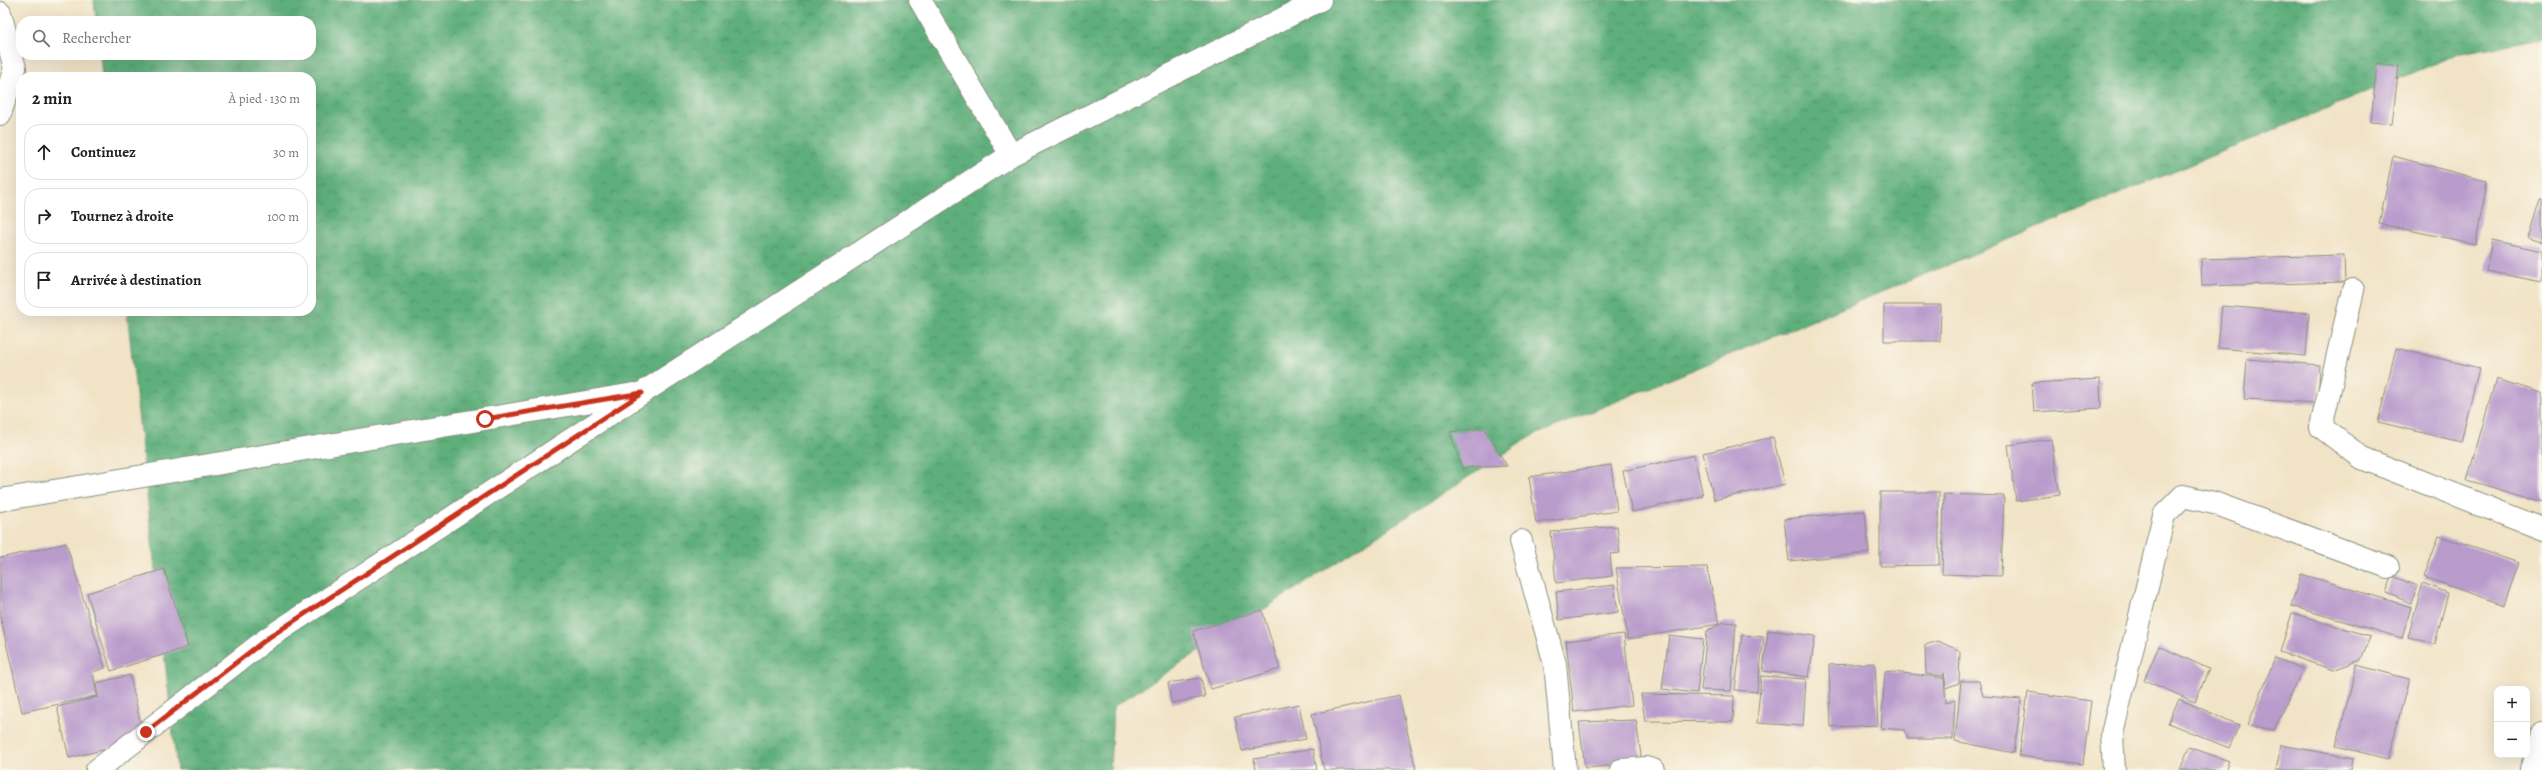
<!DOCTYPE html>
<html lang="fr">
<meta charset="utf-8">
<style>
body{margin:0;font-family:Alegreya,serif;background:#f6f6f6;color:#202124}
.controls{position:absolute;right:12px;bottom:12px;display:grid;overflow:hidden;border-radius:8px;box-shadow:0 4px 16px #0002}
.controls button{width:36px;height:36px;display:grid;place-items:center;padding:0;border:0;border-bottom:1px solid #e0e0e0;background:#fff;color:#202124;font:20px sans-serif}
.stop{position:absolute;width:12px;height:12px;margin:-9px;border:3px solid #c8321e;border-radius:50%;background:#fff}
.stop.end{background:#c8321e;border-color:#fff;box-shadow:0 1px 4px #0008}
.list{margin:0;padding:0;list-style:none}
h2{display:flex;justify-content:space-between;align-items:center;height:52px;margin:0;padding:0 16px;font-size:17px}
h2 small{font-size:13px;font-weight:400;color:#757577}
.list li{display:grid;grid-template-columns:26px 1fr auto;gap:12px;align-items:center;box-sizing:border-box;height:56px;margin:0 8px 8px;padding:0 8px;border:1px solid #e0e0e0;border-radius:16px}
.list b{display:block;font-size:15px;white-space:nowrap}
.list em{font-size:13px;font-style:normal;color:#757577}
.icon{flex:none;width:22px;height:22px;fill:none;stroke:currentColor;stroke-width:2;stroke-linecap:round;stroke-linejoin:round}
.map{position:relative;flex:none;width:2542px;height:770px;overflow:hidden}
.search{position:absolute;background:#fff;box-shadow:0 4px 16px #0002;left:16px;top:16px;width:300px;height:44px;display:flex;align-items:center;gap:10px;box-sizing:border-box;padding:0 14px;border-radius:16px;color:#757577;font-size:15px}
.panel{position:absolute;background:#fff;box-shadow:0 4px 16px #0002;left:16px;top:72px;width:300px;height:244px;border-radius:16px}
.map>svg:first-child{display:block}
.forest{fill:url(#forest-crowns);stroke:#3f7658}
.building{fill:#b99bcc}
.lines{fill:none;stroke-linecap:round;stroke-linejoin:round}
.street-casing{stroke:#88907d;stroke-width:24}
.street{stroke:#fff;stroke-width:22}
.route{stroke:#c8321e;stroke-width:5}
</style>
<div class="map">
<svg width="2542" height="770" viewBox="0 0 2542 770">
<defs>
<pattern id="forest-crowns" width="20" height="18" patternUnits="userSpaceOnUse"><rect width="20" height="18" fill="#5faf7b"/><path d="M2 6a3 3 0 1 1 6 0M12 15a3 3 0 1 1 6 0" fill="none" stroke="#4e9066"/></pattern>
</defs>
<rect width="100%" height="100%" fill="#fbf7ec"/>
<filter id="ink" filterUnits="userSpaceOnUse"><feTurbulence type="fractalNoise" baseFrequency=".025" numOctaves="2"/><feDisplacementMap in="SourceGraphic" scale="8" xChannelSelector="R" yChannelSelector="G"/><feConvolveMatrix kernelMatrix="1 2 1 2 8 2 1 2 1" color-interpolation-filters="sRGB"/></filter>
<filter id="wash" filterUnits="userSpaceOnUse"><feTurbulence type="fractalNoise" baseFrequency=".012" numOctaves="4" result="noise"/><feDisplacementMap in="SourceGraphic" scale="16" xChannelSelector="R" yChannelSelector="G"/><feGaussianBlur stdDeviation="0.9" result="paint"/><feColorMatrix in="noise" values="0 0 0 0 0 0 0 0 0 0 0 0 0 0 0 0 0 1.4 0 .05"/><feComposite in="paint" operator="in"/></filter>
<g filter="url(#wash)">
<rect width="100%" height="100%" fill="#f1e3c6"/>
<path class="forest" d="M94 0H2542V38L2461 53 1530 437 1113 707 1110 770H177L127 311H311V77H102L100 55H311V21H96Z"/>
<g id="blocks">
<path class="building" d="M2377 63 2399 66 2392 124 2371 122Z
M2393 156 2486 181 2476 244 2379 224Z
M2540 199H2542V242L2528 238Z
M2492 240 2542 251V282L2486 271Z
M2344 255 2345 282 2202 286 2201 259Z
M1884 305H1941L1940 341H1884Z
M2222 306 2309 313 2306 356 2218 348Z
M2396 348 2479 368 2461 442 2378 422Z
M2247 359 2320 365 2318 403 2244 399Z
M2100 379 2101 408 2034 412 2032 383Z
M2496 379 2542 393V502L2467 480Z
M1484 428 1507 466 1462 468 1450 432Z
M1773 437 1785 484 1714 500 1703 453Z
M2051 439 2060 495 2016 501 2008 445Z
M1694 455 1703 496 1632 512 1623 471Z
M1611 465 1617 511 1536 523 1529 477Z
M1880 492H1939V565L1880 566Z
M1944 494 2004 496 2001 576 1942 574Z
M1865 511 1869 553 1789 561 1784 519Z
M1617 526 1620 553 1610 554 1612 576 1556 583 1551 532Z
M2439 536 2519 563 2504 605 2424 577Z
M66 543 105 668 93 672 97 696 22 712 0 616V558Z
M1707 567 1719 624 1628 639 1616 568Z
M164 569 188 647 111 671 87 593Z
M2301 574 2411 607 2402 638 2291 606Z
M2392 576 2418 586 2411 603 2386 593Z
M2423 583 2448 593 2435 644 2408 637Z
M1614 585 1618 612 1559 620 1556 592Z
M1262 610 1280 669 1211 689 1193 631Z
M2292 613 2370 636 2361 660 2333 670 2280 652Z
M1724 622 1736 623 1731 691 1701 690 1707 631Z
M1768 630 1815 636 1809 677 1763 671Z
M1624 634 1632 705 1574 712 1566 641Z
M1669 635 1703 639 1697 693 1662 689Z
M1742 635 1764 637 1757 692 1735 690Z
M1938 641 1960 651 1959 683 1946 688 1944 673V676L1926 674 1925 645Z
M2159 646 2209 669 2195 702 2144 680Z
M2275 658 2303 669 2274 730 2248 725Z
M1875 663 1878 725 1831 727 1829 665Z
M2357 665 2409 679 2388 759 2336 746Z
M1885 671 1944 678 1946 703 1955 700 1953 739H1908L1905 730 1881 728Z
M130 675 144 740 69 758 57 707 98 697 96 683Z
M1761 676 1806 679 1803 726 1757 723Z
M1201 678 1205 697 1171 703 1168 683Z
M1961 681H1979L1983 696 2021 699 2014 753 1955 741Z
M2028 692 2091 701 2083 764 2019 756Z
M1641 694 1734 696 1733 722 1645 721Z
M1399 695 1416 770H1324L1312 714Z
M2179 699 2239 725 2229 748 2168 723Z
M1299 704 1306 739 1242 751 1235 717Z
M1636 720 1642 763 1585 768 1579 722Z
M2281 745 2353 758 2351 770H2276Z
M2189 747 2229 761 2225 770H2180Z
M1313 749 1317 770H1256L1254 759Z"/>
</g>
</g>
<g filter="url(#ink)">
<use href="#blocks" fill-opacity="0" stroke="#88907d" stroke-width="1"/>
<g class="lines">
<g class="street-casing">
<path id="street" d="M920 0 1011 155
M0 13 15 68 0 114
M2353 290 2321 427 2362 458 2542 529
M0 500 634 394
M1521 541 1555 664 1565 770
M97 770 268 638 642 393 1011 155 1320 0
M1621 770 1646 768 1653 770
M2114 770 2112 734 2164 515 2183 496 2214 503 2388 567
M2531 770 2542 733"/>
</g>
<use href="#street" class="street"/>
</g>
</g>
<g class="lines" filter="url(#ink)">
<path class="route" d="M146 732 268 638 642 393 485 419"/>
</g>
</svg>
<div class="controls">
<button>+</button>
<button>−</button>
</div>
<div class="stop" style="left:485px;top:419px"></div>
<div class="stop end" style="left:146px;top:732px"></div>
<div class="search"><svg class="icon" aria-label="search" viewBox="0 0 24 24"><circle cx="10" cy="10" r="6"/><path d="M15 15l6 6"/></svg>Rechercher</div>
<section class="panel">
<h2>2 min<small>À pied · 130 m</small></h2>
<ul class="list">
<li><svg class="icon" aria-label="ahead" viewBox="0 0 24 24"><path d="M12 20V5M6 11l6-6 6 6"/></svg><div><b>Continuez</b></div><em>30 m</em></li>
<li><svg class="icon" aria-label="right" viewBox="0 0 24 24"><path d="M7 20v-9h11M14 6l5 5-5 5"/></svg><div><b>Tournez à droite</b></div><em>100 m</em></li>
<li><svg class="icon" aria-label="arrive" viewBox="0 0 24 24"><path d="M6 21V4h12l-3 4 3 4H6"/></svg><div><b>Arrivée à destination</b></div></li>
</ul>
</section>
</div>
